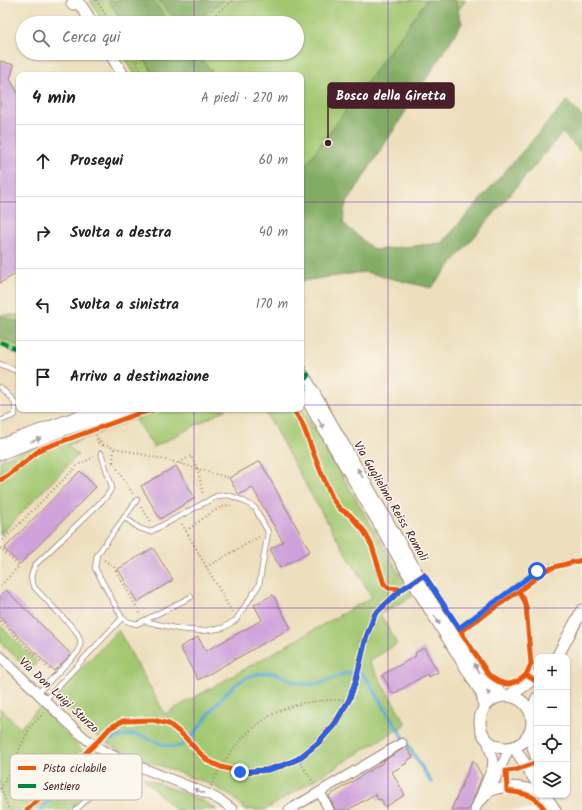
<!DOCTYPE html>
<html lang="it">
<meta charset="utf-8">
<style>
body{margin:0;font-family:Kalam,sans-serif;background:#f6f6f6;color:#222}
.controls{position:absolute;right:12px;bottom:12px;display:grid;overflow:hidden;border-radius:8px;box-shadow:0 1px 3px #0004}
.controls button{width:36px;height:36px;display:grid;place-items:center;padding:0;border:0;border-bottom:1px solid #e0e0e0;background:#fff;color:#222;font:20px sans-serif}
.stop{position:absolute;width:12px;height:12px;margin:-9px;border:3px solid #2563eb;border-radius:50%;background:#fff}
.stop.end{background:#2563eb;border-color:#fff;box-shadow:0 1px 4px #0008}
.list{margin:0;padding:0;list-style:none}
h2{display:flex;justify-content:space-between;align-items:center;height:52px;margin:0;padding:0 16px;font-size:17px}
h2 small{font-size:13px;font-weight:400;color:#767676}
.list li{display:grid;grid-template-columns:26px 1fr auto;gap:12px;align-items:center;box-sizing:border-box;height:72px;padding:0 16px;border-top:1px solid #e0e0e0}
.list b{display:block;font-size:15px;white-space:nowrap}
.list em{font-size:13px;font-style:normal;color:#767676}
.icon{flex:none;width:22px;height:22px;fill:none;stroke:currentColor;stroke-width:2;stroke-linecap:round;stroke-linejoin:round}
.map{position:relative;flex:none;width:582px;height:810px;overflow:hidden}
.search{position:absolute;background:#fff;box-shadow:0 1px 3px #0004;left:16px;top:16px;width:288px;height:44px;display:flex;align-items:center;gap:10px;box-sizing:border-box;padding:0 14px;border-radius:22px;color:#767676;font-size:15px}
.panel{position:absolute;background:#fff;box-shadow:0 1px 3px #0004;left:16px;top:72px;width:288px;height:340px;border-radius:8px}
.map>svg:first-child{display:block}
.green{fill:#a3c771;stroke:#76734e}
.forest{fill:#82ac63;stroke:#666647}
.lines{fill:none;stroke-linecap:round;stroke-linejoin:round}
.stream{stroke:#59aad4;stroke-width:3.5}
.building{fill:#cea1da}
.service-casing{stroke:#9c7f74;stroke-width:6}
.minor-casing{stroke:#9c7f74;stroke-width:11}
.tertiary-casing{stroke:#9c7f74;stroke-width:13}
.path{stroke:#9c7f74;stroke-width:2;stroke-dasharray:1 3;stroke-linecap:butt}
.service{stroke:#fff;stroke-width:4.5}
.minor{stroke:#fff;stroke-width:9}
.tertiary{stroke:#fff;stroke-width:11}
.quiet{stroke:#00873e;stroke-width:4;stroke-dasharray:8 4;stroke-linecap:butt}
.cycleway-casing{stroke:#fbf7ec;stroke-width:8}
.cycleway{stroke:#e8590c;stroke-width:5}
.oneway{fill:#ae9aa0}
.route{stroke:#2563eb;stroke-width:5}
.grid{fill:none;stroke:#7b2cbf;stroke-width:1;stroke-opacity:0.55}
.labels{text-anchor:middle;stroke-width:3;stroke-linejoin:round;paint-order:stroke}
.street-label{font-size:12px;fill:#4a1f2b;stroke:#fbf7ec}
.key{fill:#fbf7ec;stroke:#c6b6b2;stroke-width:1}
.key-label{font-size:11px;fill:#4a1f2b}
.leader{fill:none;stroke:#4a1f2b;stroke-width:1.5}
.callout-dot{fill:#4a1f2b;stroke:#fbf7ec;stroke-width:1.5}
.callout{fill:#4a1f2b;stroke:#4a1f2b;stroke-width:1.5}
.callout-label{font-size:13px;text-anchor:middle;font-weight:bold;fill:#fff}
</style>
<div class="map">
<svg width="582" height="810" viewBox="0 0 582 810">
<rect width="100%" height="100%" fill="#fbf7ec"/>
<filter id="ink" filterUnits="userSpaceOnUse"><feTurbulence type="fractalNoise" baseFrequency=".025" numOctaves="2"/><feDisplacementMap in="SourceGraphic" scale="8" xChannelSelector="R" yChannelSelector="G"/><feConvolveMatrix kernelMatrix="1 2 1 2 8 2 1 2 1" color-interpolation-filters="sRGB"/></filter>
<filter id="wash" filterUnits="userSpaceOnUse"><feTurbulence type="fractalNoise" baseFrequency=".012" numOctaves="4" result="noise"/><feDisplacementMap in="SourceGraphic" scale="16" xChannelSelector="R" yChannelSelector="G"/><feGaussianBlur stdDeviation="0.9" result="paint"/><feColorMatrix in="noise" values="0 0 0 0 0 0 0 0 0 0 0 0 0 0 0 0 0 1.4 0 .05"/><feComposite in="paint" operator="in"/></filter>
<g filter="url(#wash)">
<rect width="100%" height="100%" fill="#eddfbd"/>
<path class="green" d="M90 0H466L301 212V75H135L122 53H297V23H104Z
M0 315H19V355L0 346Z
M301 406 413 596 380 614 397 644 369 661 406 724 265 810H245L234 798 212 785 123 752 100 739 55 696 118 630 165 714 372 597 312 496 264 409H301Z
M140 409H227L154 447 134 419 68 445 78 455 0 535V460L43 442 93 424Z
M0 625 38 663 30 671 0 642Z
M39 707 85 753 107 764 106 773 69 810H0V708L20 728Z
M142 777 203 801 217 810H175Z"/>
<path class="forest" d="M108 0H152L171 23H123Z
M158 0H224L199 19 176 20Z
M427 0H455L462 23 345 206 343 223 374 250 442 243 567 101 582 116V153L562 133 431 288 365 272 301 281V171Z
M141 53H196L215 75H154Z
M0 316 19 323V346L0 337Z"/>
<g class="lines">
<path class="stream" d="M110 740C119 737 127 734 136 735 151 736 168 752 183 745 190 742 195 733 199 727 213 709 228 685 250 676 259 673 268 672 277 674 281 675 285 677 288 679 298 683 307 686 318 684 331 681 348 668 361 674 362 674 366 678 366 678L431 782
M40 810 88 761"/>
</g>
<g id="blocks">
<path class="building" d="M0 61 14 65 10 79 19 95V272L0 283Z
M260 461 310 551 280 568 270 549 283 542 252 487 239 495 229 478Z
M176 466 195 498 160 519 141 486Z
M80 471 96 487 20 564 4 549Z
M153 548 173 580 137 602 118 569Z
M6 590 71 654 54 671 0 618V595Z
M273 595 291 628 198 680 180 647 198 637 206 651 262 620 254 605Z
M424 648 438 672 429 677 427 674 393 694 382 675 416 656 415 653Z
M406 747 413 757 407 761V763L392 772 405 795 385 807 381 799 378 800 375 794 348 810H335L329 796 384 762 383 761Z
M473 760 482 776 469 810H451Z"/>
</g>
</g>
<g filter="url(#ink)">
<use href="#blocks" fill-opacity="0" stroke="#9c7f74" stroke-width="1"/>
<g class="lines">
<g class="service-casing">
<path id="service" d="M0 364 19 372
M0 387 15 402V415L0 421
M137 500 97 555 95 568 122 618 129 622 137 624 191 597
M124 517 139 528 150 532 217 496 228 495 242 500 255 508 268 532 259 585 236 620 223 628 202 631 179 629 144 621
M38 693 78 652C82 642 81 639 75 630L35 588C29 579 31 575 35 565L106 497 110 491 112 487 101 453
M45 700 122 618
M76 810 110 777 120 759"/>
</g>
<g class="minor-casing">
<path id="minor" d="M0 656 68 723 86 739 102 750 120 759 208 794 223 802 233 810
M490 791C508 786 519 783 537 792
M320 792 329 810
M482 800 490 791 510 747
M289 810 402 743
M475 810 492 768 493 761 486 737"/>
</g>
<g class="tertiary-casing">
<path id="tertiary" d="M72 4 78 3 82 7 92 23
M110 53 123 75
M301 373 307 381 420 578 483 678 488 684 504 696
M301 390 413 582 481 692 483 699 484 708
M0 445 99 409
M0 454 63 430 127 409
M557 657 582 610
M508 696C519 690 529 684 537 674
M480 722a26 26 0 1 1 52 0a26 26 0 1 1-52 0Z
M531 716 537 698
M529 734 537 759
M514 747 537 783
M545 795 555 810"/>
</g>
<path class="path" d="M96 0 111 23
M203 23 234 0
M130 53 136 62 154 53
M136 62 144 75
M95 431 99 446
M98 438 103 446
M103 445 178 463 229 478
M113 462 133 494
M113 462 114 448
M179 463 191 456 198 469 203 495
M141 507 151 522
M182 524 232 612
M186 531C196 524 220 504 231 505
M0 543 79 464 94 457
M0 548 19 566 0 586
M104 560 114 567 141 615
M206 567 259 537
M516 587 519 591
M0 621 50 670
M462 626 537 571 551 564 582 556
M298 759 315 785
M211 786C231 744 261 710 309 702 322 700 336 700 349 700
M1 788 9 810
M0 789 1 788 30 727 44 713"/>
<use href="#service" class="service"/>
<use href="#minor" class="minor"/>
<use href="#tertiary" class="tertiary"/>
<path class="quiet" d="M0 342 19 350
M301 362 308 375 303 393"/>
<g class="cycleway-casing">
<path id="cycleway" d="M293 409 302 423 321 472 333 500 340 509 350 515 364 531 372 546 384 584 389 588 402 589
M0 480 6 477 41 449 137 414 156 409
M519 591 524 600 526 606 531 664 526 675
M461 631 519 591 546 570 558 566 582 560
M537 762 516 770 506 771 507 791C525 794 534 793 545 810
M27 810 99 740 110 728 117 724 123 721 153 720 169 724 183 735 194 747 208 761 221 767 240 772 267 770 284 765 298 759 318 743 334 725 349 700 356 680 366 638 375 614 402 589 424 575 489 675C496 681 506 687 515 682 519 681 523 677 526 675L537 682"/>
</g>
<use href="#cycleway" class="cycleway"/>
</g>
<defs><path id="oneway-solid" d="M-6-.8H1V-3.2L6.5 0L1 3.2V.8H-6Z"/></defs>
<g class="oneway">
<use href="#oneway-solid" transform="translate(321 424) rotate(60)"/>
<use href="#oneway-solid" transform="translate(36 440) rotate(-20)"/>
<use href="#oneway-solid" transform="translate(360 473) rotate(-120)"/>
<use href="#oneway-solid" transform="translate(437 620) rotate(59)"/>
<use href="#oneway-solid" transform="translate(477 668) rotate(-122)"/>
<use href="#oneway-solid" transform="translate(199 791) rotate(-158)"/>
</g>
</g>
<g class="lines" filter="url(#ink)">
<path class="route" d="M240 772 267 770 284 765 298 759 318 743 334 725 349 700 356 680 366 638 375 614 402 589 424 575 459 628 537 571"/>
</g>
<path class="grid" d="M194 0V23M388 0V810M194 53V75M0 202H19M301 202H582M0 405H19M301 405H582M194 409V810M0 608H582"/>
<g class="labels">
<g class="street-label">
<text transform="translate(391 501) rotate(60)" y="4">Via Guglielmo Reiss Romoli</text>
<text transform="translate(59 695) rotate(43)" y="4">Via Don Luigi Sturzo</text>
</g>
</g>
<rect x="10" y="754" width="132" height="46" rx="6" class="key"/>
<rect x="18" y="766" width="18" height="4" fill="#e8590c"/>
<rect x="18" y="784" width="18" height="4" fill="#00873e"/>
<g class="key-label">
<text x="43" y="772">Pista ciclabile</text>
<text x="43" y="790">Sentiero</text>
</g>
<path class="leader" d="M328 143L328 95"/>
<circle class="callout-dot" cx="328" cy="143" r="4"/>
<rect class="callout" x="328" y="83" width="126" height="25" rx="4"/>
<g class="callout-label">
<text x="391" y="100">Bosco della Giretta</text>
</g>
</svg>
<div class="controls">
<button>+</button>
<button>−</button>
<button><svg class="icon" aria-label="locate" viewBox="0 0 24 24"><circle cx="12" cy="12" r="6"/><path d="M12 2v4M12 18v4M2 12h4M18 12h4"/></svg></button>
<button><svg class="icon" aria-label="layers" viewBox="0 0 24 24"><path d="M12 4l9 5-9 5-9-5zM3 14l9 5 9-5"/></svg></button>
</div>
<div class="stop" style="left:537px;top:571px"></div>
<div class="stop end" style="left:240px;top:772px"></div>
<div class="search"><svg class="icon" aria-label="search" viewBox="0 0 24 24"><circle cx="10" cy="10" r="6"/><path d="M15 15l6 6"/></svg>Cerca qui</div>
<section class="panel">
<h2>4 min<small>A piedi · 270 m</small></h2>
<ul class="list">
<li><svg class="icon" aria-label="ahead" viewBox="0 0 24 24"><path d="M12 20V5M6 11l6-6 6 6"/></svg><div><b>Prosegui</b></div><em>60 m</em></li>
<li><svg class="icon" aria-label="right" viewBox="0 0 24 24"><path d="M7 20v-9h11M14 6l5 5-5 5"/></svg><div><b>Svolta a destra</b></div><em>40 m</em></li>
<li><svg class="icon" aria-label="left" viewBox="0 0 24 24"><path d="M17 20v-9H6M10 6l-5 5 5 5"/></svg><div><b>Svolta a sinistra</b></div><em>170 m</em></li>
<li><svg class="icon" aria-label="arrive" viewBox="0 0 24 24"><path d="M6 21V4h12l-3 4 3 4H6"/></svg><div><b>Arrivo a destinazione</b></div></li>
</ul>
</section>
</div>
